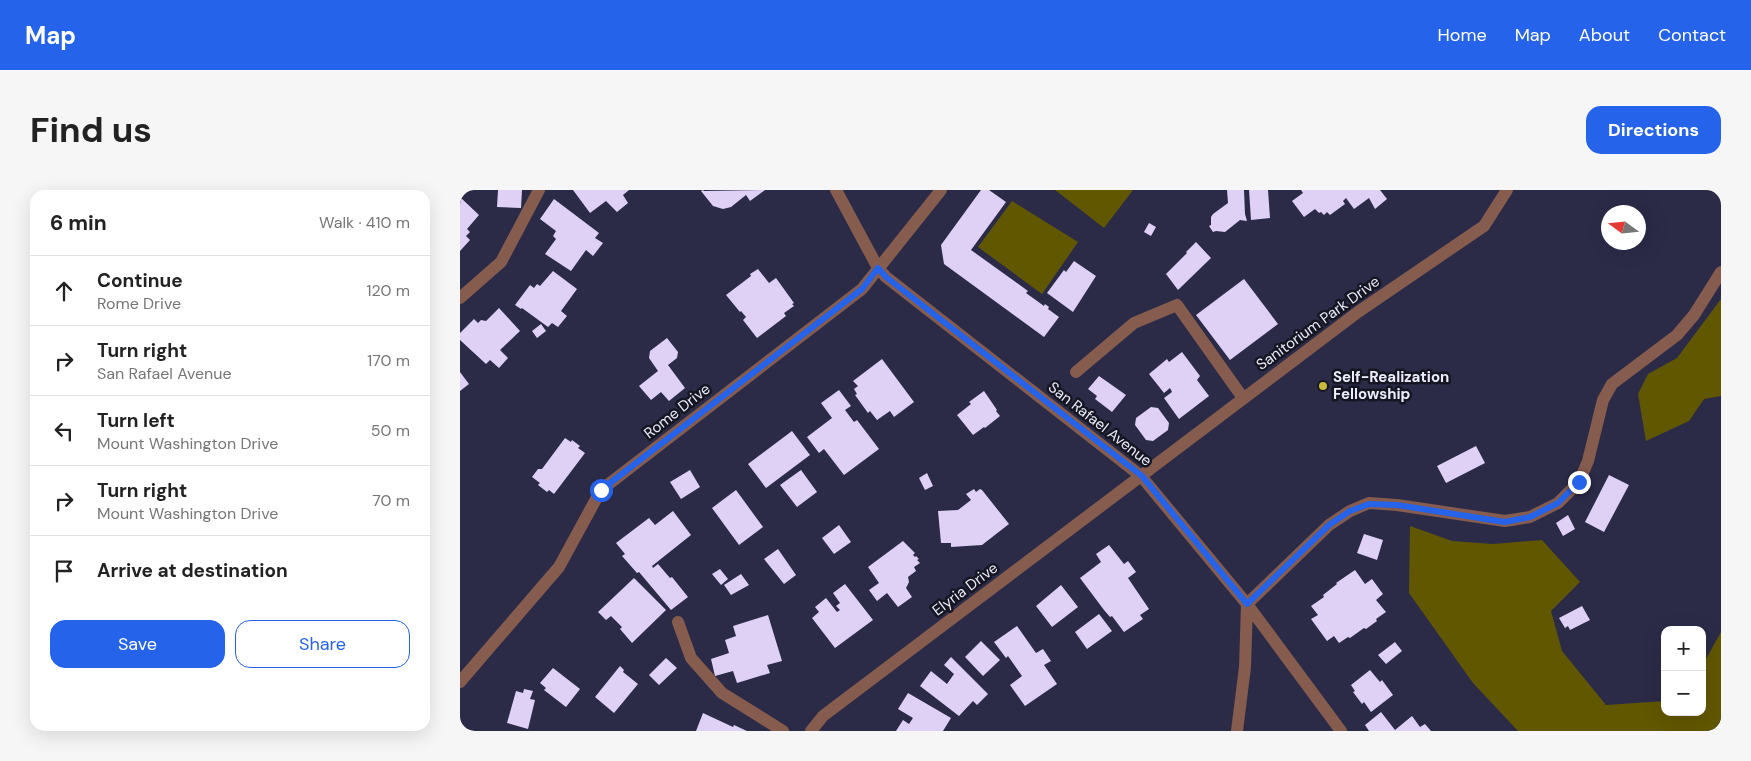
<!DOCTYPE html>
<meta charset="utf-8">
<style>
body{margin:0;font-family:"DM Sans",sans-serif;background:#f6f6f6;color:#222}
.controls{position:absolute;right:15px;bottom:15px;display:grid;overflow:hidden;border-radius:10px;box-shadow:0 5px 20px #0002}
.controls button{width:45px;height:45px;display:grid;place-items:center;padding:0;border:0;border-bottom:1px solid #e0e0e0;background:#fff;color:#222;font:25px sans-serif}
.compass{position:absolute;left:1141px;top:15px;width:45px;height:45px;border-radius:50%;background:#fff;box-shadow:0 5px 20px #0002;rotate:285deg}
.stop{position:absolute;width:15px;height:15px;margin:-11px;border:4px solid #2563eb;border-radius:50%;background:#fff}
.stop.end{background:#2563eb;border-color:#fff;box-shadow:0 1px 5px #0008}
.list{margin:0;padding:0;list-style:none}
h2{display:flex;justify-content:space-between;align-items:center;height:65px;margin:0;padding:0 20px;font-size:21px}
h2 small{font-size:16px;font-weight:400;color:#767676}
.list li{display:grid;grid-template-columns:32px 1fr auto;gap:15px;align-items:center;box-sizing:border-box;height:70px;padding:0 20px;border-top:1px solid #e0e0e0}
.list b{display:block;font-size:19px;white-space:nowrap}
.list p{margin:0;font-size:16px;white-space:nowrap;color:#767676}
.list em{font-size:16px;font-style:normal;color:#767676}
.actions{display:flex;gap:10px;padding:15px 20px}
.actions a{flex:1;padding:11px 0;border:1px solid #2563eb;border-radius:15px;text-align:center;font-size:18px;color:#2563eb}
.actions .main{background:#2563eb;color:#fff}
.icon{flex:none;width:28px;height:28px;fill:none;stroke:currentColor;stroke-width:2;stroke-linecap:round;stroke-linejoin:round}
.map{position:relative;flex:none;width:1261px;height:541px;overflow:hidden;border-radius:15px}
header{display:flex;align-items:center;gap:30px;box-sizing:border-box;height:70px;padding:0 25px;background:#2563eb;color:#fff}
header strong{font-size:24px}
nav{display:flex;gap:28px;margin-inline-start:auto;font-size:18px}
.intro{display:flex;align-items:center;justify-content:space-between;box-sizing:border-box;height:120px;padding:0 30px}
h1{margin:0;font-size:35px}
.button{padding:12px 22px;border-radius:15px;background:#2563eb;color:#fff;font-size:18px;font-weight:700}
main{display:flex;gap:30px;padding:0 30px}
aside{flex:1;background:#fff;border-radius:15px;box-shadow:0 5px 20px #0002}
.map>svg:first-child{display:block}
.green{fill:#615701}
.building{fill:#dfd1f6}
.lines{fill:none;stroke-linecap:round;stroke-linejoin:round}
.minor{stroke:#855c4d;stroke-width:12}
.route{stroke:#2563eb;stroke-width:6}
.poi-dot{fill:#caba3a;stroke:#151622;stroke-width:2}
.labels{text-anchor:middle;stroke-width:5;stroke-linejoin:round;paint-order:stroke}
.street-label{font-size:15px;fill:#ecedfc;stroke:#151622}
.poi-label{font-size:15px;font-weight:bold;fill:#ecedfc;stroke:#151622;text-anchor:start}
</style>
<header>
<strong>Map</strong>
<nav><a>Home</a><a>Map</a><a>About</a><a>Contact</a></nav>
</header>
<div class="intro"><h1>Find us</h1><a class="button">Directions</a></div>
<main>
<aside>
<h2>6 min<small>Walk · 410 m</small></h2>
<ul class="list">
<li><svg class="icon" aria-label="ahead" viewBox="0 0 24 24"><path d="M12 20V5M6 11l6-6 6 6"/></svg><div><b>Continue</b><p>Rome Drive</p></div><em>120 m</em></li>
<li><svg class="icon" aria-label="right" viewBox="0 0 24 24"><path d="M7 20v-9h11M14 6l5 5-5 5"/></svg><div><b>Turn right</b><p>San Rafael Avenue</p></div><em>170 m</em></li>
<li><svg class="icon" aria-label="left" viewBox="0 0 24 24"><path d="M17 20v-9H6M10 6l-5 5 5 5"/></svg><div><b>Turn left</b><p>Mount Washington Drive</p></div><em>50 m</em></li>
<li><svg class="icon" aria-label="right" viewBox="0 0 24 24"><path d="M7 20v-9h11M14 6l5 5-5 5"/></svg><div><b>Turn right</b><p>Mount Washington Drive</p></div><em>70 m</em></li>
<li><svg class="icon" aria-label="arrive" viewBox="0 0 24 24"><path d="M6 21V4h12l-3 4 3 4H6"/></svg><div><b>Arrive at destination</b></div></li>
</ul>
<div class="actions"><a class="main">Save</a><a>Share</a></div>
</aside>
<div class="map">
<svg width="1261" height="541" viewBox="0 0 1261 541">
<rect width="100%" height="100%" fill="#2b2b48"/>
<path class="green" d="M595 0H673L644 38Z
M552 11 618 52 582 104 518 57Z
M1261 109V206L1244 209 1229 231 1186 251 1178 204 1188 184 1217 168Z
M950 336 992 351 1033 354 1082 350 1120 392 1091 421 1102 461 1146 515 1205 511V522H1242V476L1261 442V541H1058L1013 493 949 403Z"/>
<path class="building" d="M38 0H62L61 18 37 17Z
M113 0H169L163 5 168 13 157 22 146 11 130 23Z
M243 0 244 1 305 0 290 11 286 5 271 17 263 19 253 16 241 1Z
M521 0H529L546 12 511 60 568 101 566 103 584 116 585 114 589 117 588 119 599 127 584 147 484 74 481 55Z
M767 0H784L785 24 787 31 780 30 765 42 756 41 753 42 749 36 751 35V27L753 24 768 13Z
M789 0H808L810 28 791 30Z
M841 0H920L927 9 915 19 909 8 894 19 886 8 883 11 885 14 870 25 867 22 864 25 861 22 859 23 855 19 844 27 832 11 843 3Z
M0 7 19 25 7 39 10 42 6 46 10 50 0 61Z
M94 9 139 43 135 48 143 53 133 66 126 60 111 81 85 64 96 49 93 46 96 41 80 29Z
M689 33 696 37 691 46 684 42Z
M736 52 751 68 718 100 706 84 727 63 726 62Z
M614 71 636 86 613 122 587 103 604 80 606 82Z
M298 79 309 93 316 88 334 113 332 114 334 116 324 123 326 126 297 148 283 130 286 127 281 121 280 122 266 105 291 86 290 84Z
M93 81 117 99 101 121 107 126 98 137 92 133 88 137 62 118 61 119 55 115 70 95 74 98 77 94 80 96Z
M784 89 818 134 770 170 736 125Z
M39 118 60 141 40 160 48 168 39 178 30 170 26 174 0 150V143L14 129 18 133 21 130 26 131Z
M81 134 86 141 77 148 72 141Z
M207 148 218 162 217 168 208 175 225 198 209 211 201 202 191 210 179 196 198 181 189 168 190 161Z
M722 162 740 186 737 190 749 206 719 229 704 208 712 202 710 198 704 203 689 184 707 169 709 172Z
M422 169 454 212 434 227 430 221 417 230 410 221 408 223 395 205 397 204 394 199 398 196 393 191Z
M0 182 9 194 0 201Z
M639 186 666 205 652 222 635 209 637 206 628 199Z
M379 200 391 216 385 220 394 232 397 230 419 259 384 285 364 259 359 263 347 247 372 228 361 213Z
M524 201 537 220 536 221 540 226 525 238 524 237 513 245 497 225 511 214 509 212Z
M691 217 698 218 709 233 708 240 693 251 686 250 675 235 676 228Z
M332 241 350 265 306 298 288 274Z
M105 248 111 252 112 250 120 256 118 258 125 263 94 304 89 300 87 302 78 295 80 293 72 287 78 279H82Z
M1016 256 1025 273 986 293 977 276Z
M230 280 240 297 221 309 210 292Z
M341 280 357 302 337 317 320 295Z
M467 283 473 296 465 300 459 288Z
M1149 285 1169 295 1144 342 1125 332Z
M514 299 516 302 520 299 522 300 549 334 522 355 491 357V353H481L478 321 498 320 511 310 506 304Z
M276 300 303 337 279 355 252 318Z
M213 321 231 345 192 376 193 378 198 374 210 388 212 387 228 407 211 420 179 382 177 383 162 366 165 364 156 353 189 328 195 335Z
M1108 325 1115 339 1103 346 1096 333Z
M379 335 391 352 374 364 362 348Z
M904 344 923 350 917 370 897 363Z
M443 351 455 363 453 365 455 367 456 366 459 369 457 370 460 373 454 377 456 381 448 387 449 392 446 398 452 407 438 417 427 403 417 411 409 400 419 393 408 377Z
M649 355 664 374 668 371 676 382 668 388 689 419 680 425 683 429 664 442 652 426 650 427 644 420 620 388 641 372 636 364Z
M318 359 336 385 324 394 304 369Z
M260 379 268 389 261 395 252 384Z
M895 380 905 394 912 389 923 404 916 410 926 422 916 429 917 431 906 439 904 438 890 448 888 447 879 453 874 446 867 451 851 429 858 425 851 416 864 407 863 405 877 394 876 393Z
M281 384 289 395 271 405 264 395Z
M174 388 206 420 172 453 160 439 162 437 151 426 146 430 138 422Z
M385 394 413 430 375 458 352 428 359 422 355 417 366 408 377 422 380 420 376 416 380 413 373 403Z
M601 395 618 417 592 437 576 416Z
M1122 416 1130 430 1110 440 1108 436 1105 438 1099 428Z
M639 424 652 441 627 459 615 442Z
M308 425 322 471 307 475 310 483 277 493 273 481 255 486 251 469 269 463 265 450 276 446 273 436Z
M557 436 576 463 583 459 591 471 584 475 597 494 565 516 550 495 562 486 548 466 546 468 534 452Z
M521 451 540 470 523 486 505 467Z
M935 452 942 461 926 474 918 465Z
M491 467 528 504 517 515 513 511 499 526 460 496 471 481 487 494 494 484 484 475Z
M206 468 217 478 199 495 189 485Z
M160 476 164 480 163 482 178 494 154 523 135 507Z
M93 478 120 499 106 517 84 500 86 498 80 493Z
M910 480 920 492 922 490 933 505 911 522 904 512 902 514 893 502 895 501 891 495Z
M64 499 73 501 70 509 75 510 68 539 47 533 56 501 63 503Z
M448 503 491 528 483 541H436L443 530 449 534 453 528 438 519Z
M921 522 935 540 952 526 960 537 965 534 971 541H909L905 535Z
M243 523 273 537 274 535 287 541H236Z"/>
<g class="lines">
<path class="minor" d="M376 0 418 78 426 87 681 286 787 414 881 541
M0 108 41 72 79 0
M616 182 674 133 717 115 783 208
M218 432 231 468 262 503 323 541
M0 492 99 377 141 300 402 99 481 0
M351 541 363 526 898 122 1024 36 1047 0
M777 541 785 477 787 414 869 335 890 321 909 313 937 315 1045 331 1070 327 1098 313 1119 292 1128 271 1143 210 1152 194 1217 145 1234 125 1261 82"/>
</g>
<g class="lines">
<path class="route" d="M141 300 402 99 418 78 426 87 682 286 787 414 869 335 890 321 909 314 937 315 1045 332 1070 327 1098 313 1119 292"/>
</g>
<circle class="poi-dot" cx="863" cy="196" r="5"/>
<g class="labels">
<g class="street-label">
<text transform="translate(858 133) rotate(-36)" y="5">Sanitorium Park Drive</text>
<text transform="translate(217 221) rotate(-38)" y="5">Rome Drive</text>
<text transform="translate(640 234) rotate(38)" y="5">San Rafael Avenue</text>
<text transform="translate(505 399) rotate(-37)" y="5">Elyria Drive</text>
</g>
<g class="poi-label">
<text x="873" y="192">Self-Realization<tspan x="873" dy="17">Fellowship</tspan></text>
</g>
</g>
</svg>
<div class="controls">
<button>+</button>
<button>−</button>
</div>
<svg class="compass" viewBox="-18 -18 36 36"><path d="M0-13l5 13h-10z" fill="#e53935"/><path d="M0 13l5-13h-10z" fill="#767676"/></svg>
<div class="stop" style="left:141px;top:300px"></div>
<div class="stop end" style="left:1119px;top:292px"></div>
</div>
</main>
